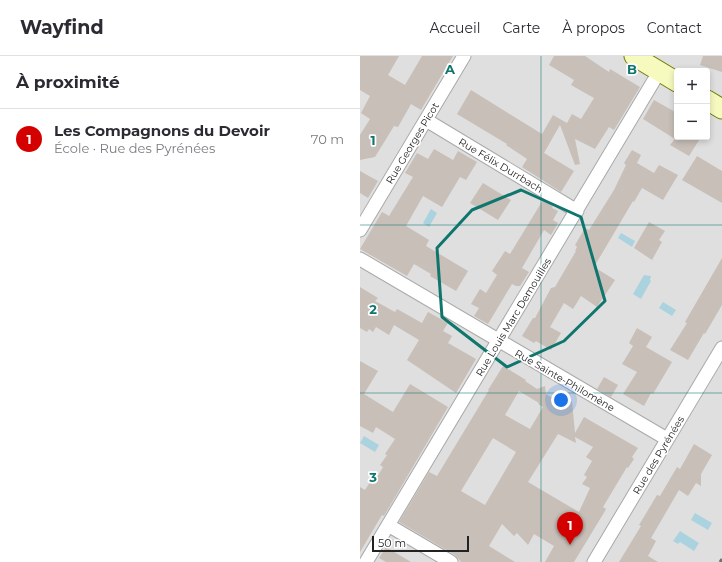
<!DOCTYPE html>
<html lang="fr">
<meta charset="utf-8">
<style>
body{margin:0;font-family:Montserrat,sans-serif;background:#f2f2f3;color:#2b2b33}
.controls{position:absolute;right:12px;top:12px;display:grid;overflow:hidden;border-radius:4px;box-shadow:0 2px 6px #0003}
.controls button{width:36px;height:36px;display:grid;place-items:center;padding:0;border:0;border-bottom:1px solid #e1e1e2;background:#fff;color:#2b2b33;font:20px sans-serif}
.scale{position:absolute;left:12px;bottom:10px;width:97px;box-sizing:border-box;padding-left:4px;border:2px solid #222;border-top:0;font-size:11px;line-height:14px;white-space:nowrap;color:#222;-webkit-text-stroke:3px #fff;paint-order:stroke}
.you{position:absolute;left:201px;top:344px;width:14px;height:14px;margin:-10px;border:3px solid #fff;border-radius:50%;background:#1a73e8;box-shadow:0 0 0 6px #1a73e833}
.badge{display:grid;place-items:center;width:26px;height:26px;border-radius:50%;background:#d40000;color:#fff;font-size:13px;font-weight:700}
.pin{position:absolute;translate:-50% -33px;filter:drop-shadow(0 1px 2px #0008)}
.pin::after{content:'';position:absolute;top:21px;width:14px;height:12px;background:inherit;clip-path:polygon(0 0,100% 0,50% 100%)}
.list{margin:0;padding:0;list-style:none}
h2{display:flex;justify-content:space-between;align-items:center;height:52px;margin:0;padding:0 16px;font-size:17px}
h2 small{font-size:13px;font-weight:400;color:#7c7c81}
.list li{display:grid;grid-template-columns:26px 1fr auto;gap:12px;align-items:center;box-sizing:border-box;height:60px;padding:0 16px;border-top:1px solid #e1e1e2}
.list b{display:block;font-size:15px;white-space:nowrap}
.list p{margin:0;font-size:13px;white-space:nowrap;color:#7c7c81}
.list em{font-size:13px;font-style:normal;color:#7c7c81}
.map{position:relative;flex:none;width:362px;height:506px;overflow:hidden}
header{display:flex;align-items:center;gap:24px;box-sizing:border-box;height:56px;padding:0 20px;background:#fff;border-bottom:1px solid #e1e1e2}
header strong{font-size:19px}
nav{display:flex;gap:22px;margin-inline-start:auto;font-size:14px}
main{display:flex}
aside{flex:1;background:#fff}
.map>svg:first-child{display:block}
.residential{fill:#e0dfdf;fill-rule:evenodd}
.water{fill:#aad3df}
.building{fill:#c7bfb8;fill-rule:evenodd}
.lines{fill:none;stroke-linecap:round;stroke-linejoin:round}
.street-casing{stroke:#a9a9a9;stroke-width:15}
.secondary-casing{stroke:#707d05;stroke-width:21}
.street{stroke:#fff;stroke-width:13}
.secondary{stroke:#f7fabf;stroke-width:19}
.rail{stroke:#707070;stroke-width:3;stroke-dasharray:8 8;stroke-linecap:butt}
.marked{fill:none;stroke:#0f766e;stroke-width:3;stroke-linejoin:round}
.grid{fill:none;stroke:#0f766e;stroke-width:1;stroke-opacity:0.55}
.labels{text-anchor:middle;stroke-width:3.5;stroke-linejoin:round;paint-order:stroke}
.street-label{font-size:10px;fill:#222;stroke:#fff}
.grid-label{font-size:13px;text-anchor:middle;font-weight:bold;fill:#0f766e;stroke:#fff;stroke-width:3.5;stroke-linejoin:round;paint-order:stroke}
</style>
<header>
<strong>Wayfind</strong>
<nav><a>Accueil</a><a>Carte</a><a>À propos</a><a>Contact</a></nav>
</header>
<main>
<aside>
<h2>À proximité<small></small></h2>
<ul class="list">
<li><span class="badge">1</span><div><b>Les Compagnons du Devoir</b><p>École · Rue des Pyrénées</p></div><em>70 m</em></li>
</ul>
</aside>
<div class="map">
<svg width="362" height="506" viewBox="0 0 362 506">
<rect width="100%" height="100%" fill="#f2efe9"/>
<path class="residential" d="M0 0H362V506H0ZM317 15H347V81H317Z"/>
<path class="water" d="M71 153 77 157 69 171 63 167Z
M261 177 275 185 272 191 258 182Z
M284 219 291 220 290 224 291 225 281 243 273 238Z
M303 246 316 254 312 260 299 252Z
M4 380 19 389 15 396 0 387Z
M335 457 352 467 348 474 331 464Z
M320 475 339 487 334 495 320 486 318 488 313 485Z"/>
<path class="building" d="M0 0H39L28 19 45 29 62 0H93L61 54 51 48 38 71 34 70 15 101 0 104V79L10 63 1 57 10 40 0 34Z
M194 0H225L249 16 250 13 280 31 254 74 249 71 235 93 215 83 220 108 215 109 200 69 184 97 214 115 201 136 162 111 167 103 146 89 147 88 97 58 111 34 182 78 193 59 207 67 212 58 221 63 234 42 211 29 214 24 189 9Z
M343 0H362V16L340 9Z
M294 44 317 57V81H341L329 100 310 89 315 83 283 63Z
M74 93 93 104 98 95 117 106 106 124 100 121 82 151 63 140 46 170 69 184 66 190 108 215 96 235 70 220 71 218 54 208 47 220 0 193 22 156 29 160 53 121 45 117 57 97 68 103Z
M272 94 281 99 277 107 294 117 299 109 318 119 303 144 282 132 274 146 273 145 234 211 255 224 237 251 221 240 213 253 204 247 190 271 201 277 191 294 176 285 174 287 162 280 173 262H175L191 232 195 231 216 195H215L217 191 215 189 225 172 229 174 254 134 266 109 264 107Z
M337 100 362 115V147L322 124Z
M0 115 18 125 8 142 0 137Z
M123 127 151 144 138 164 110 147Z
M183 144 193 150 192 152 198 155 193 164 198 167 191 179 184 174 162 212 169 216 160 230H156L152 228 128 268 114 260 119 252 111 248 120 233 126 237 137 219 132 215 145 195 150 198Z
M289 166 305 175 299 184 302 186 292 204 274 192Z
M362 202V249L345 278 344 277 328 304 310 294 327 267 325 266Z
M0 231 18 242 15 245 35 256 37 253 62 267 68 256 88 267 83 275 92 280 88 287 116 303 96 337 47 304 59 284 34 269 29 279 16 271 13 276 9 273 7 276 0 272Z
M277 272 292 281 286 291 312 306 293 338 291 337 284 350 263 338 277 316 262 308 273 290 269 287Z
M0 305 18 315 4 338 33 356 50 328 88 351 24 460 22 459 0 496V431L5 434 10 426 13 428 23 411 20 409 27 399 25 398 35 383 16 371 13 377 0 370Z
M143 310 166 324 165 325 177 333 185 330 186 338 205 350 212 345 215 377 224 361 278 392 272 401 274 403 268 412 267 411 243 451 246 453 245 455 214 506H185L194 490 174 478 168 489 157 477 154 480 142 468 129 490 155 506H101L95 499 39 466 69 416 77 420 129 334H128ZM159 335 179 347 178 348 183 351 170 373 145 359ZM198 378 216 387 215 381 233 391 226 401 232 405 224 419 227 421 222 428 230 432 219 456 168 426ZM133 382 156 396 125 449 101 435Z
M244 321 258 329 251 341 237 333Z
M334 388 352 399 341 418V430L336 427 328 440 319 434 291 482 296 485 288 500 298 506H259L281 470 279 469 297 439 300 440 317 411 320 413Z
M26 491 51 506H26L19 502Z"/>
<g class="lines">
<g class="street-casing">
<path id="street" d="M66 64 217 155
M0 174 104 0
M0 203 307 383
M28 469 91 506
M6 506 299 16
M234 506 362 292"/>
</g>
<g class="secondary-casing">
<path id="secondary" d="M274 0 317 26
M347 44 362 53"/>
</g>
<use href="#street" class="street"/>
<use href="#secondary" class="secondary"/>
<path class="rail" d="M360 506 362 503"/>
</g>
<path class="marked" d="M161 134 221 161 245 245 204 285 147 311 82 261 77 192 112 154Z"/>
<path class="grid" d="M181 0V506M0 169H362M0 337H362"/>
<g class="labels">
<g class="street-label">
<text transform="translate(52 87) rotate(-59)" y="4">Rue Georges Picot</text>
<text transform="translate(141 109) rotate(31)" y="4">Rue Félix Durrbach</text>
<text transform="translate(153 261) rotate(-59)" y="4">Rue Louis Marc Demouilles</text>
<text transform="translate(205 324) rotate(30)" y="4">Rue Sainte-Philomène</text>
<text transform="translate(298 399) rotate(-59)" y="4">Rue des Pyrénées</text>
</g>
</g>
<g class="grid-label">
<text x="90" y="18">A</text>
<text x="272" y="18">B</text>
<text x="13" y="89">1</text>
<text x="13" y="258">2</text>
<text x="13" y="426">3</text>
</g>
</svg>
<div class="controls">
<button>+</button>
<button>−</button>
</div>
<div class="scale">50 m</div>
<div class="you"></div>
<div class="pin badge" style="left:210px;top:489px">1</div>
</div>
</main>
